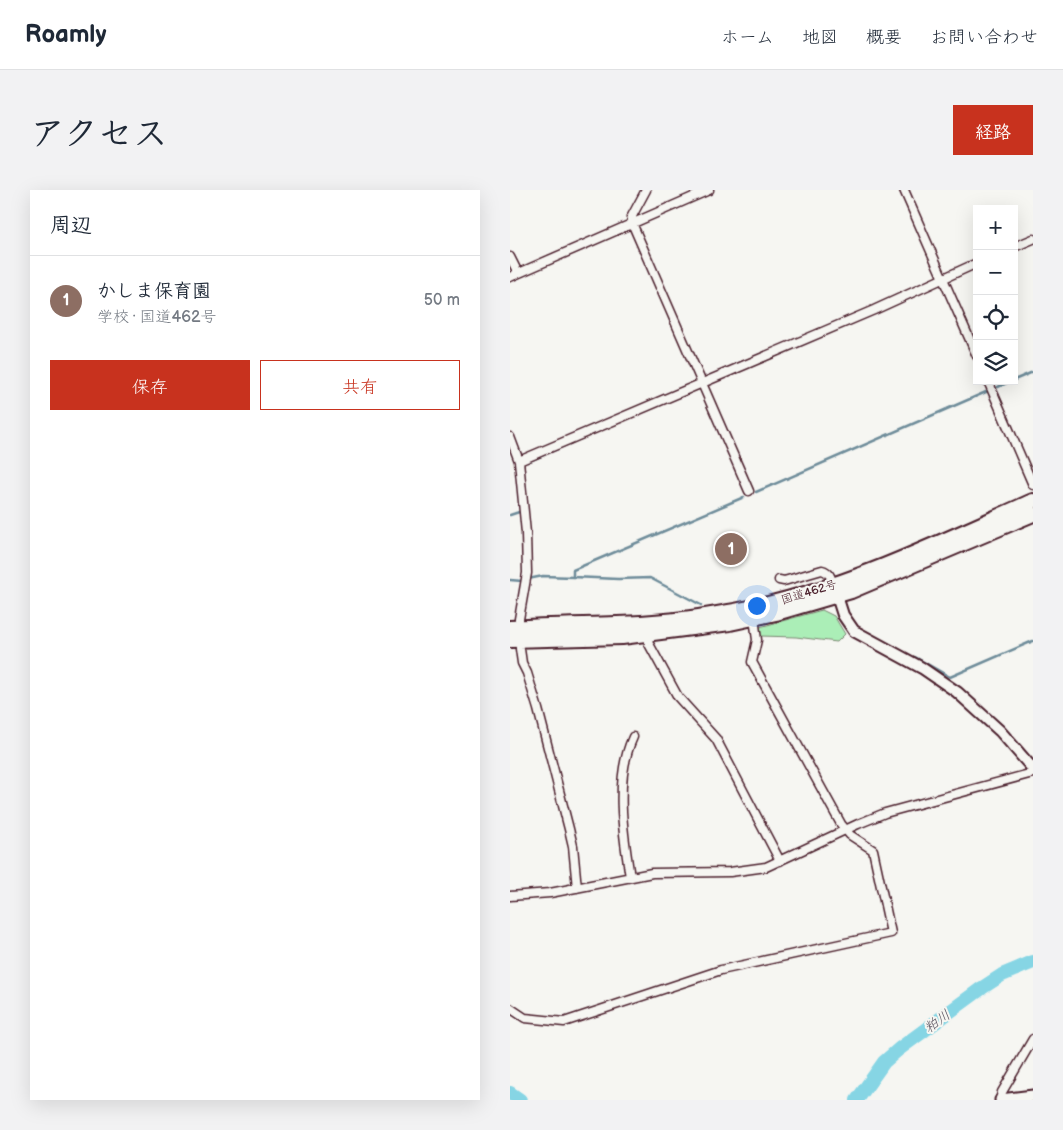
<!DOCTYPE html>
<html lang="ja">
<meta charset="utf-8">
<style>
body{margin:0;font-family:"Balsamiq Sans","Klee One",sans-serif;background:#f2f2f3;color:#1f2937}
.controls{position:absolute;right:15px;top:15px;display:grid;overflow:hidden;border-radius:0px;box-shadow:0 5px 20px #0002}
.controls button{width:45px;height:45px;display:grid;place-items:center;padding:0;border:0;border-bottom:1px solid #e0e1e3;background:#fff;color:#1f2937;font:25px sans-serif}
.you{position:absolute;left:246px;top:415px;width:18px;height:18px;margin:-12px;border:4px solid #fff;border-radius:50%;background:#1a73e8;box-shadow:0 0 0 8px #1a73e833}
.badge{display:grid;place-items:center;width:32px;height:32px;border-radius:50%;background:#c8321e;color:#fff;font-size:16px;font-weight:700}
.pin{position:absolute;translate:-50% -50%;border:2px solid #fff;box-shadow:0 1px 5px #0006}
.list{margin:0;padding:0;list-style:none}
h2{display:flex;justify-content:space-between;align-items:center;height:65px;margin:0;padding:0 20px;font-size:21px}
h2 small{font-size:16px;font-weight:400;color:#747a83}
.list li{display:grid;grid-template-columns:32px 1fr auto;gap:15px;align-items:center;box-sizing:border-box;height:90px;padding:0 20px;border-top:1px solid #e0e1e3}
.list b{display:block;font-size:19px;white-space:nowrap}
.list p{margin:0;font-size:16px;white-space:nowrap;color:#747a83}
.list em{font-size:16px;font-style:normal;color:#747a83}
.actions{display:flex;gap:10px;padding:15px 20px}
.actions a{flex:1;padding:11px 0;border:1px solid #c8321e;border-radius:0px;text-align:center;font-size:18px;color:#c8321e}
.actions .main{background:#c8321e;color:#fff}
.icon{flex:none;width:28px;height:28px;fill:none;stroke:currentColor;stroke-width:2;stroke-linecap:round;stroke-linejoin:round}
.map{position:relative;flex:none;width:523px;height:910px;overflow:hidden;border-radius:0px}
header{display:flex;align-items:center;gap:30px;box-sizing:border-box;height:70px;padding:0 25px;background:#fff;border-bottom:1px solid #e0e1e3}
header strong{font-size:24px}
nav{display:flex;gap:28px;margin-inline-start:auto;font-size:18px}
.intro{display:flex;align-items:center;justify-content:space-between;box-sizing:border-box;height:120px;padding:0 30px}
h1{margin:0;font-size:35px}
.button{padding:12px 22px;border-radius:0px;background:#c8321e;color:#fff;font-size:18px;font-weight:700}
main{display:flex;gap:30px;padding:0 30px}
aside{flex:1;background:#fff;border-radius:0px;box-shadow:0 5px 20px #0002}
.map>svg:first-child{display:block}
.green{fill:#abeeb7;stroke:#7a8671}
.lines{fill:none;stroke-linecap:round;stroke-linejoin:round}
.stream{stroke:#6e8c9a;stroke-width:2.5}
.river{stroke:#86d5e4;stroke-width:14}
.minor-casing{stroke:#4a1f2b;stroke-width:11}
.tertiary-casing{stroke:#4a1f2b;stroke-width:14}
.secondary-casing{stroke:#4a1f2b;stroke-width:15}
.trunk-casing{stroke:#4a1f2b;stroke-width:18}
.minor{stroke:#f6f6f2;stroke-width:8}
.tertiary{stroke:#f6f6f2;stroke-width:10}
.secondary{stroke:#f6f6f2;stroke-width:11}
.trunk{stroke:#f6f6f2;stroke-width:14}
.labels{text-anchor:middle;stroke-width:4;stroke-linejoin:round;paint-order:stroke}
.street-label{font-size:12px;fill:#4a1f2b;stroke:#f6f6f2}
.water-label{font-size:14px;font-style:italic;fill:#5c5662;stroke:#f6f6f2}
</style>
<header>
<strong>Roamly</strong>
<nav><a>ホーム</a><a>地図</a><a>概要</a><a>お問い合わせ</a></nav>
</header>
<div class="intro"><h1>アクセス</h1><a class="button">経路</a></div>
<main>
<aside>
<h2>周辺<small></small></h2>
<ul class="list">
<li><span class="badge" style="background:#8d6e63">1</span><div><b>かしま保育園</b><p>学校 · 国道462号</p></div><em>50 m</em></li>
</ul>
<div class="actions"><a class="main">保存</a><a>共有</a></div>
</aside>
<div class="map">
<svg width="523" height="910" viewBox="0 0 523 910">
<rect width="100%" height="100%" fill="#f6f6f2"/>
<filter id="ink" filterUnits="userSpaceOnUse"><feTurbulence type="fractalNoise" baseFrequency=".02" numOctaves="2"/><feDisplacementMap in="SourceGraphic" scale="10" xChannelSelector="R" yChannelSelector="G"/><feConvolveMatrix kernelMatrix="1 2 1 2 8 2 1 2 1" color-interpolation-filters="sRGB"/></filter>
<g filter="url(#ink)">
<path class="green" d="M312 420 324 426 335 444 327 452 286 447 250 446V437Z"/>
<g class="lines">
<path class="stream" d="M504 190 523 182
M488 197 501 191
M17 272 82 244
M246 302 476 202
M0 325 12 321
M63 387 108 389 140 388 191 415
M18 389 33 386 63 387V380L234 307
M0 390 12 391
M405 467 440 487 523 451"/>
<path class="river" d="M0 903 10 910
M347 910 374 872 389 859 472 798 492 785 523 772"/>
<g class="minor-casing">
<path id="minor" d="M136 0 122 26V33L239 301
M394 0 467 166
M504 57 523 49
M0 67 8 83
M0 87 199 0
M478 191 523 295
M0 247 9 271 16 343 17 383 9 429 10 459 12 473 17 483 28 519 59 639 63 656 67 698
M9 271 364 120 467 73
M269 390 274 391 312 380C320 382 321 388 323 395
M137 443 139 454 168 507 206 549 270 671
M120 687C113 643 104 588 123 547
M0 706 40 703 142 683 220 682 256 677 348 634 375 623 523 583
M0 818 15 828 54 832 211 780 381 743 363 660 340 645 331 634 242 472 247 450 244 428
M490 910 492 902 523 849"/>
</g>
<g class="tertiary-casing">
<path id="tertiary" d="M325 400 333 425 344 441 412 478 447 502 490 541 523 579"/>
</g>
<g class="secondary-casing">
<path id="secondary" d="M491 910 523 906"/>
</g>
<g class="trunk-casing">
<path id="trunk" d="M0 438C63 433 125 437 189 427 214 423 241 419 266 412 355 389 439 348 523 311
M0 450 112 447 220 433 266 423 341 401 523 324"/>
</g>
<use href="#minor" class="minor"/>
<use href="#tertiary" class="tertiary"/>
<use href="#secondary" class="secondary"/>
<use href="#trunk" class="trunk"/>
</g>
</g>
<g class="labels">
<g class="street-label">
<text transform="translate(299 402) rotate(-17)" y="4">国道462号</text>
</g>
<g class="water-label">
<text transform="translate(427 831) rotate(-36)" y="5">粕川</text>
</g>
</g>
</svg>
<div class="controls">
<button>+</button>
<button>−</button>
<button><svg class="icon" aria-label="locate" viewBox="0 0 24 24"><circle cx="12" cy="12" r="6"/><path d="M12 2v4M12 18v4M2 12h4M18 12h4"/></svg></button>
<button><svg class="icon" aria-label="layers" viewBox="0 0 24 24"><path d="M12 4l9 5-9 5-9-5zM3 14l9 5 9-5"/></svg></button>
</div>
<div class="you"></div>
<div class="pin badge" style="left:221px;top:359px;background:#8d6e63">1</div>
</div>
</main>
